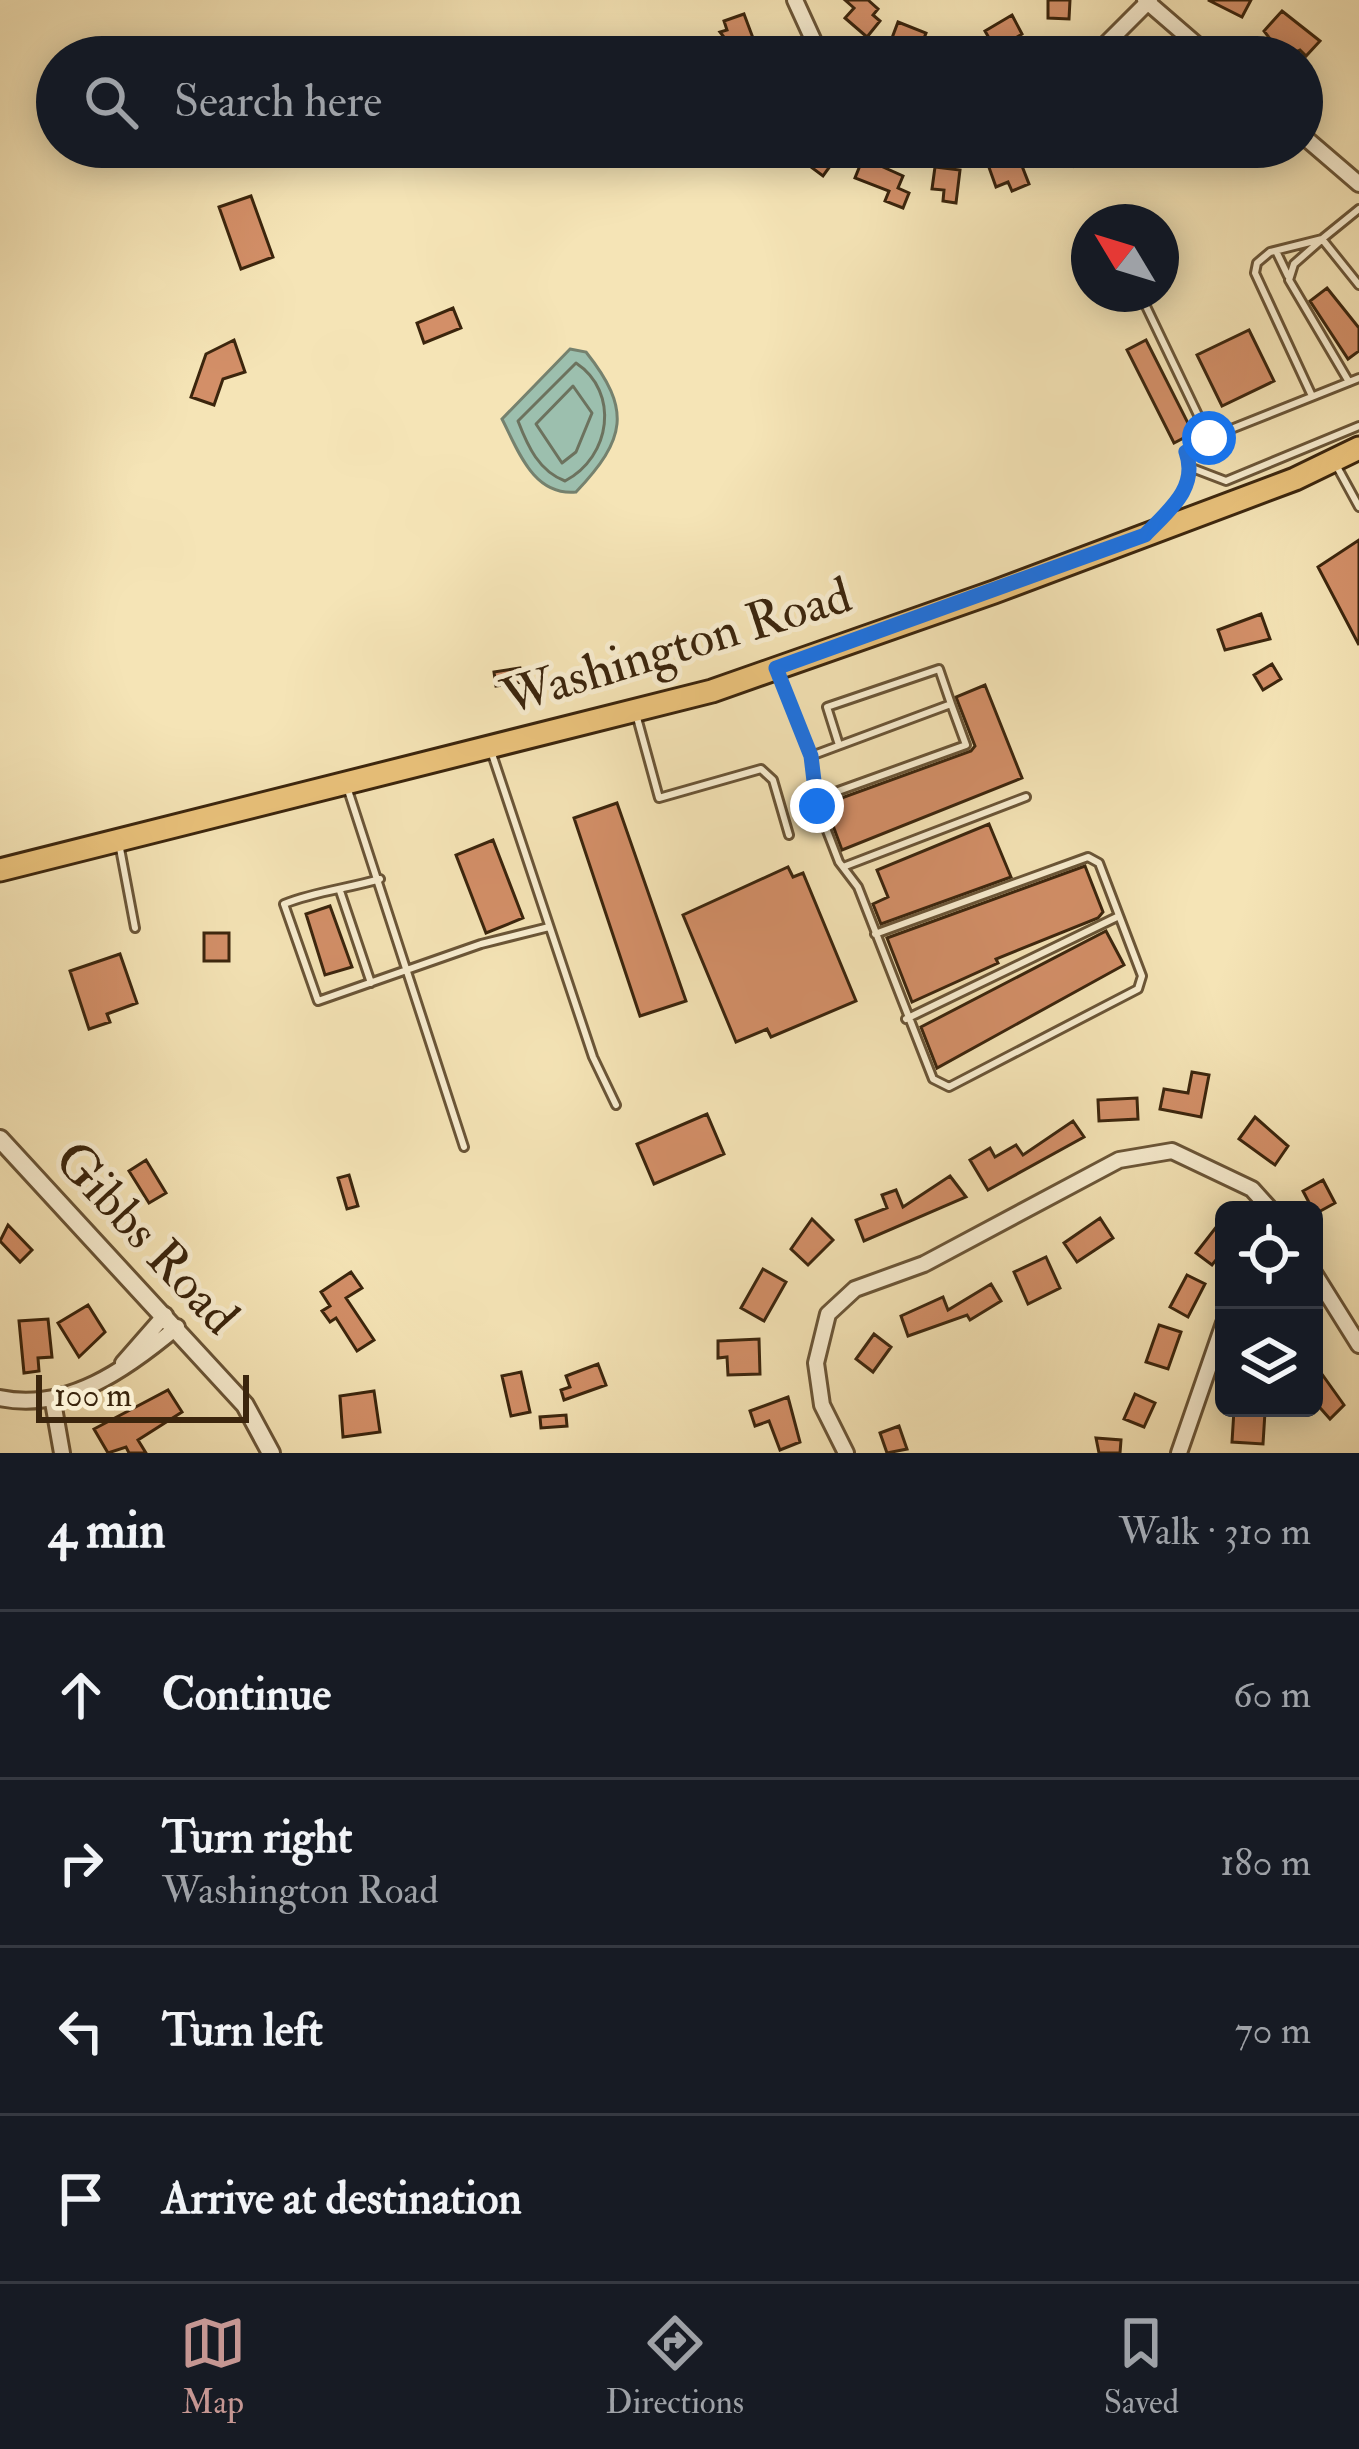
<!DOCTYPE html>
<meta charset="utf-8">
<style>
body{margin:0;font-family:"IM FELL Double Pica",serif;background:#20242c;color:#f1f3f6}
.controls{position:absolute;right:36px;bottom:36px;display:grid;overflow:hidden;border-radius:18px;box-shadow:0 6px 30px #0003}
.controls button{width:108px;height:108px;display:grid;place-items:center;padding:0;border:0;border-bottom:3px solid #363941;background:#171b24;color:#f1f3f6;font:60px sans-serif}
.compass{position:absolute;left:1071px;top:204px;width:108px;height:108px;border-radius:50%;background:#171b24;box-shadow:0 6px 30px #0003;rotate:308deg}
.scale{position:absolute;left:36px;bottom:30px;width:213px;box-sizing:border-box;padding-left:12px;border:6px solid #3b250d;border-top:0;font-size:33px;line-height:42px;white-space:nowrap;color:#3b250d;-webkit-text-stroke:9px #f8edd0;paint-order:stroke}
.stop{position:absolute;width:36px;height:36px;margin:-27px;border:9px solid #1a73e8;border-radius:50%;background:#fff}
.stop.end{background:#1a73e8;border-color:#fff;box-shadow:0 3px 12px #0008}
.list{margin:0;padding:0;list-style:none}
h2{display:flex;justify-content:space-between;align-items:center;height:156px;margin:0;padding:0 48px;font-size:51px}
h2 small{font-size:39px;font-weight:400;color:#9ea1a6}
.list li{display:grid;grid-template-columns:78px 1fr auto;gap:36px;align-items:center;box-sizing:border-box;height:168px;padding:0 48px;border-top:3px solid #363941}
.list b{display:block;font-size:45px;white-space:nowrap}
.list p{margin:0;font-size:39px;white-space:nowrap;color:#9ea1a6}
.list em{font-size:39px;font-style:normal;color:#9ea1a6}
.icon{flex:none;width:66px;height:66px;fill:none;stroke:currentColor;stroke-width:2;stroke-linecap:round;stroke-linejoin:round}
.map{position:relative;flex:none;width:1359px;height:1453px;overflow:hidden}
.search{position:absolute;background:#171b24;box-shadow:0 6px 30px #0003;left:36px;right:36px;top:36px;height:132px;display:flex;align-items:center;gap:30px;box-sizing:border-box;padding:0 42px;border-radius:66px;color:#9ea1a6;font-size:45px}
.sheet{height:828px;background:#171b24}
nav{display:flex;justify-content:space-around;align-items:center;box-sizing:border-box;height:168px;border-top:3px solid #363941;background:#171b24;font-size:33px;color:#9ea1a6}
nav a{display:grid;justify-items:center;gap:6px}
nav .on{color:#c59692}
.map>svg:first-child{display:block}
.water{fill:#9cbfae;stroke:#75816e;stroke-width:3}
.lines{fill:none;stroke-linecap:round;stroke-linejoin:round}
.shore{stroke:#6c725e;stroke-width:3}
.building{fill:#d38f68;stroke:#3b250d;stroke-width:3}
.service-casing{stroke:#6a5537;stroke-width:12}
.minor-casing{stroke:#6a5537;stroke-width:20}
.tertiary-casing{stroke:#6a5537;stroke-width:22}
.primary-casing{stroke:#3b250d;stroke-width:27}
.service{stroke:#f8edd0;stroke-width:6}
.minor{stroke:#f8edd0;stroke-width:14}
.tertiary{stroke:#f8edd0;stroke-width:16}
.primary{stroke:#eac27b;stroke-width:21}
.route{stroke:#1a73e8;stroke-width:15}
.labels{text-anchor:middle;stroke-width:10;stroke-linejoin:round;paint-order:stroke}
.street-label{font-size:51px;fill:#3b250d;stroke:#f8edd0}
</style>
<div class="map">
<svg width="1359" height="1453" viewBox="0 0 1359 1453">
<rect width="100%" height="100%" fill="#f5e4b6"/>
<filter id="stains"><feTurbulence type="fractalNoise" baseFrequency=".00167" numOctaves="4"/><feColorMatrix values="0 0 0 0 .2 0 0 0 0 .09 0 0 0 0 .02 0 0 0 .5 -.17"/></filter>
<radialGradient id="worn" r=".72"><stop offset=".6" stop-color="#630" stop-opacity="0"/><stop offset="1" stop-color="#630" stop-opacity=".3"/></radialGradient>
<path class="water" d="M570 349 586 352C632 410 626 439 576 492 533 496 518 450 502 419Z"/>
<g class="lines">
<path class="shore" d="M576 363C620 392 611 457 565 481 539 471 528 447 518 421Z
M573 386 592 413 576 452 562 463 536 424Z"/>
</g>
<path class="building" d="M845 0H868L878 9 873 15 880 21 867 37 845 18 854 8Z
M1048 0H1070L1069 19 1048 18Z
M1208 0H1251L1242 17Z
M1282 11 1320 41 1306 56 1300 50 1284 57 1264 31Z
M744 14 756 46 736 53 720 32 727 30 724 21Z
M1012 15 1022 34 1009 42 1017 57H1000L985 31Z
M898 22 926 33 917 57 886 54Z
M974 38 976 57H928V49Z
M820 147H844L823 176 807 164Z
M1052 147H1092L1074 166 1069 159 1062 163Z
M1015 148 1029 184 1012 191 1008 182 996 187 986 159Z
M863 158 903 176 898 188 909 193 903 208 885 201 889 191 855 178Z
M935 167 960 170 956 203 943 201 944 190 932 189Z
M251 196 273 257 241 269 219 207Z
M1327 288 1359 328V351L1348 359 1310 301Z
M453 308 461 328 424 343 417 323Z
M1249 330 1274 381 1222 406 1197 355Z
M234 340 245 372 223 379 214 405 191 397 206 354Z
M1146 340 1193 433 1174 443 1127 350Z
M1359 540V645L1318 567Z
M1261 614 1270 639 1225 650 1218 630Z
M1272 664 1281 679 1263 690 1254 675Z
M520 668 523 682 496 686 494 672Z
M985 685 1022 778 842 850 825 804 971 751 975 746 956 697Z
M617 803 686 1001 640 1016 574 818Z
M989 824 1011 877 881 924 873 904 888 897 877 870Z
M493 840 523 918 486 933 456 855Z
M1085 866 1103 912 1098 918 996 959 998 963 912 1002 887 938Z
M788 867 793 877 803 873 856 1001 771 1037 767 1029 736 1042 683 915Z
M330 906 352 967 325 975 306 914Z
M1106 931 1124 965 937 1068 921 1027Z
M204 933H229V961H204Z
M120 954 137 1003 107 1014 110 1022 89 1029 70 971Z
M1192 1072 1209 1075 1201 1117 1160 1109 1164 1089 1188 1093Z
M1137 1098 1138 1119 1099 1121 1098 1100Z
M707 1114 724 1154 654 1184 637 1144Z
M1255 1117 1288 1146 1275 1165 1239 1139Z
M1073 1121 1084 1137 988 1190 970 1160 990 1148 995 1157 1016 1145 1023 1155Z
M146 1160 166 1193 149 1203 129 1171Z
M349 1175 358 1206 347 1209 338 1178Z
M950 1176 966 1197 864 1241 856 1220 887 1208 882 1195 896 1190 903 1207Z
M1323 1180 1335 1203 1315 1214 1303 1191Z
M1224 1217V1250L1212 1265 1196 1253Z
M1100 1218 1113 1238 1077 1262 1064 1243Z
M812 1219 833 1240 808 1265 791 1249Z
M8 1225 32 1250 20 1262 0 1241Z
M1046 1257 1060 1288 1028 1304 1014 1272Z
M763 1269 786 1282 764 1321 741 1308Z
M351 1272 362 1288 346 1298 374 1340 357 1351 336 1318 330 1322 322 1311 330 1306 321 1292Z
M1187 1275 1205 1284 1188 1317 1170 1307Z
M991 1284 1001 1301 970 1320 967 1315 908 1336 901 1316 943 1297 948 1310Z
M88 1305 105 1332 79 1357 58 1323Z
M48 1319 52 1357 38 1358 39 1371 24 1373 19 1321Z
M1159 1325 1181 1332 1168 1369 1146 1362Z
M874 1334 891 1347 873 1372 856 1359Z
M759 1339 760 1374 728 1375 727 1357 718 1358V1341Z
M1314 1363 1344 1405 1330 1419 1314 1401 1319 1397Z
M598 1364 606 1385 564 1400 561 1390 570 1387 566 1376Z
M521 1372 530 1412 511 1416 502 1376Z
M168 1390 182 1412 138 1440 146 1453H129L126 1447 108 1453 94 1429Z
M374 1391 380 1432 343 1437 340 1396Z
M1135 1394 1155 1403 1144 1427 1124 1419Z
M788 1397 800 1442 780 1450 769 1421 755 1426 750 1411Z
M1234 1410 1265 1412 1263 1444 1232 1442Z
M566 1415 567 1426 541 1428 540 1417Z
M899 1426 907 1449 887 1453 880 1433Z
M1096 1438 1121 1440 1120 1453H1099Z"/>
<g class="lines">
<g class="service-casing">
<path id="service" d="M1359 209 1322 239 1359 285
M1319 242 1294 264 1289 280 1349 382
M1276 251 1288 276
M1143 300 1209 438
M1312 396 1255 273 1257 263 1270 252 1322 239
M1335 463 1359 507
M1192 468 1226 481 1359 426
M1156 523C1176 502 1197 483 1187 452L1201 441 1359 378
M777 672 811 756 817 805 839 862 858 887 933 1079 949 1087 1138 989 1142 976 1099 863 1088 857 875 934
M636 714 659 798 761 769 773 780 789 835
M491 751 593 1057 616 1105
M811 756 951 704 939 669 827 707 839 745
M347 787 464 1147
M816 799 966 745 951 704
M119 843 135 928
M843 867 1026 797
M380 879C346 889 317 891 284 904L318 1001 481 944 549 927
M340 891 371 983
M906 1019 1119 916"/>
</g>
<g class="minor-casing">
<path id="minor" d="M795 0 821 57
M1145 0 1211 57
M1093 57 1150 0
M1302 135 1359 184
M1314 1273 1359 1345
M123 1363 165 1315
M0 1398C67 1412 127 1369 177 1327
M53 1402 62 1453
M846 1453 822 1405 816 1363 828 1314 855 1289 924 1264 1119 1160 1172 1151 1252 1189 1271 1210
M1179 1453 1224 1323"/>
</g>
<g class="tertiary-casing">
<path id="tertiary" d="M0 1139 245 1405 271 1453"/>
</g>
<g class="primary-casing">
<path id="primary" d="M0 870 712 691 994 592 1295 479 1359 448"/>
</g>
<use href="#service" class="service"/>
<use href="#minor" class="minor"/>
<use href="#tertiary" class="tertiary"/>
<use href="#primary" class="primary"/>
</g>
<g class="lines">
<path class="route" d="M817 806 811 756 776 668 1145 535C1168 511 1199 488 1186 452L1209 438"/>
</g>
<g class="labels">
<g class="street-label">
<text transform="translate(676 645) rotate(-17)" y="18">Washington Road</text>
<text transform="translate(148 1237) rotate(47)" y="18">Gibbs Road</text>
</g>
</g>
<rect width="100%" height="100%" filter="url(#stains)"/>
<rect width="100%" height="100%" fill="url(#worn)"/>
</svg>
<div class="controls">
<button><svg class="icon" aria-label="locate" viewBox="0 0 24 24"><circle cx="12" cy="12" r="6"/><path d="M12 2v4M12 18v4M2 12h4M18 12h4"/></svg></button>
<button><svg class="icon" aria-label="layers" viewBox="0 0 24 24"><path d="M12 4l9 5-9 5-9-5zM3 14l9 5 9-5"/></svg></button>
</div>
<svg class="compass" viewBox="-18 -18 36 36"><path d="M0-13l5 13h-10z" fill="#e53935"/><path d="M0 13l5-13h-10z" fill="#9ea1a6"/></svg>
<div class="scale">100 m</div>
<div class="stop" style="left:1209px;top:438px"></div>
<div class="stop end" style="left:817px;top:806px"></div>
<div class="search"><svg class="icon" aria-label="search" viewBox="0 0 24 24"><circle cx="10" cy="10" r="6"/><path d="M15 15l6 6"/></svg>Search here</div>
</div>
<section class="sheet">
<h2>4 min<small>Walk · 310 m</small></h2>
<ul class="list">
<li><svg class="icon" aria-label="ahead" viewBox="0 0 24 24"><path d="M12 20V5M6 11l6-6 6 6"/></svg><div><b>Continue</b></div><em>60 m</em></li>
<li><svg class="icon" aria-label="right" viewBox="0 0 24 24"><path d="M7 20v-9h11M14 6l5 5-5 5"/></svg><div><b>Turn right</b><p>Washington Road</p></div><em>180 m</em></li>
<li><svg class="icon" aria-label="left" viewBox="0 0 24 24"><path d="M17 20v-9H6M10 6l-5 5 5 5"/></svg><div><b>Turn left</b></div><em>70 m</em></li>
<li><svg class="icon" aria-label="arrive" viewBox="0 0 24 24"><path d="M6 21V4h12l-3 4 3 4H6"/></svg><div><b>Arrive at destination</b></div></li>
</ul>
</section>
<nav>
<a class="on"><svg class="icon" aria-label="map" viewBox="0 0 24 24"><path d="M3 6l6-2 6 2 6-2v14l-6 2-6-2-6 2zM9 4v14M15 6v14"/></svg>Map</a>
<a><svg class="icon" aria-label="directions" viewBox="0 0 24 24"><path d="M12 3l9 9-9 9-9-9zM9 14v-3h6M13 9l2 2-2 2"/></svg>Directions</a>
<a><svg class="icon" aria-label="saved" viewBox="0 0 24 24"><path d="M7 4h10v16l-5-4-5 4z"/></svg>Saved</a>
</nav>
